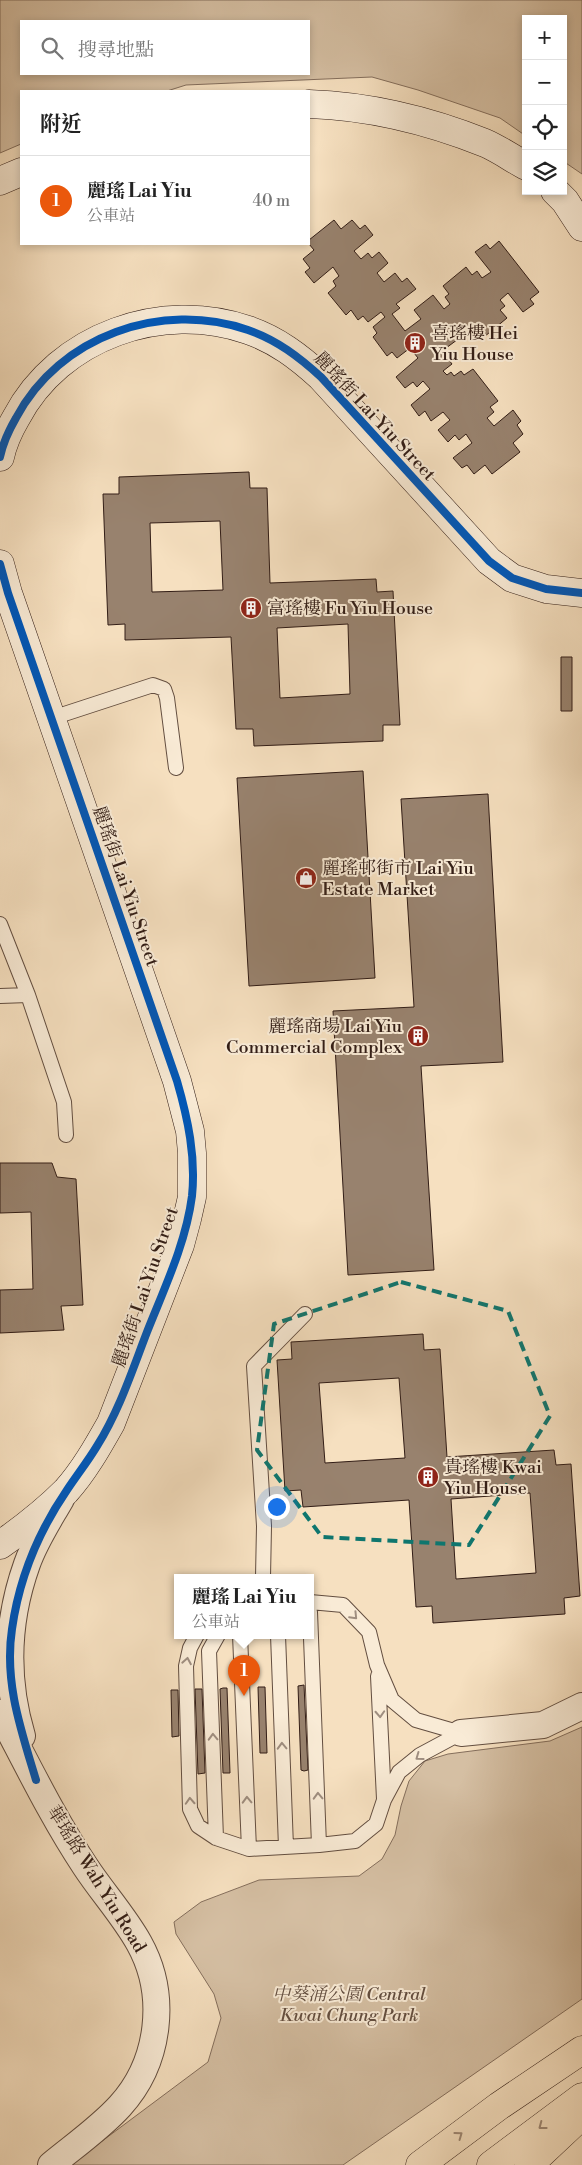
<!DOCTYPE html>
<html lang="zh-TW">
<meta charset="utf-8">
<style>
body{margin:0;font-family:"Libre Bodoni","Noto Serif TC",serif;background:#f6f6f6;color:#222}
.controls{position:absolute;right:15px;top:15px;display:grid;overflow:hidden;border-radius:0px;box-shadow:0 2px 8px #0003}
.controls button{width:45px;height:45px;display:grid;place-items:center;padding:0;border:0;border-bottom:1px solid #e0e0e0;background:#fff;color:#222;font:25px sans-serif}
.you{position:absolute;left:276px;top:1506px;width:18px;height:18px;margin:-12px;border:4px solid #fff;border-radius:50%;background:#1a73e8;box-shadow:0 0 0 8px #1a73e833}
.badge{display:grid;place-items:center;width:32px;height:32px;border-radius:50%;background:#ea580c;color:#fff;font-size:16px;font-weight:700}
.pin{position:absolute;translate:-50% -41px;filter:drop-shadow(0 1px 2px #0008)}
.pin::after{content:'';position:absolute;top:26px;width:18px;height:15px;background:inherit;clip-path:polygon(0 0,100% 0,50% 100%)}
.popup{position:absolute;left:174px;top:1574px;width:140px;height:65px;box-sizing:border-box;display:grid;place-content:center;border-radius:0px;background:#fff;filter:drop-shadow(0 1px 4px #0005);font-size:16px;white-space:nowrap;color:#767676}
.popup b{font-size:19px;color:#222}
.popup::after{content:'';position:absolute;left:50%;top:100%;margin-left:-10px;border:10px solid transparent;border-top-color:#fff}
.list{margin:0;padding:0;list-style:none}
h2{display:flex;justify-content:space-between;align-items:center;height:65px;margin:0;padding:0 20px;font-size:21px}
h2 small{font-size:16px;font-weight:400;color:#767676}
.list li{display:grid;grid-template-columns:32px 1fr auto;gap:15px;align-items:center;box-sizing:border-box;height:90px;padding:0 20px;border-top:1px solid #e0e0e0}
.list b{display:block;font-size:19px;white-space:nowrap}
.list p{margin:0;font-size:16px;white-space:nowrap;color:#767676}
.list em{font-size:16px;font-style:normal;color:#767676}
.icon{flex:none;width:28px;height:28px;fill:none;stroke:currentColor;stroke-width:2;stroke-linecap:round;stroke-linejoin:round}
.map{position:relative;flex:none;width:582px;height:2165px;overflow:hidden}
.search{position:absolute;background:#fff;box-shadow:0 2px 8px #0003;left:20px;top:20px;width:290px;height:55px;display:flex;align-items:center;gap:12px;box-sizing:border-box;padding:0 18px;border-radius:0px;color:#767676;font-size:19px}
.panel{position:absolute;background:#fff;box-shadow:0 2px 8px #0003;left:20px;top:90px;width:290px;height:155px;border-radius:0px}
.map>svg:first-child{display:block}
.green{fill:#d5bfa3;stroke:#846e5c;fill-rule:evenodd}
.building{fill:#98826e;stroke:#321d16;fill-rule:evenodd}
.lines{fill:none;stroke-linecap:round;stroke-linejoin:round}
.lane-casing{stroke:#634e40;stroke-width:16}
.street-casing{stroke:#634e40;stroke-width:28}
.secondary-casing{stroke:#321d16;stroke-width:29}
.primary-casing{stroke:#321d16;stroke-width:29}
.lane{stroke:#f9ebd6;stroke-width:14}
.street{stroke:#f9ebd6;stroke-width:26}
.secondary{stroke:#f9ebd6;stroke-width:28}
.primary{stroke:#f6e0c0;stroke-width:28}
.cycleway-casing{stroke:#f9ebd6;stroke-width:11}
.cycleway{stroke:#0057b8;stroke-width:8}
.oneway{stroke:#9f8e80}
.oneway2{stroke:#9e8874}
.marked{fill:none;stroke:#0f766e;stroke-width:4;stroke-dasharray:10 6;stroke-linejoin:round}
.labels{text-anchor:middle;stroke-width:4;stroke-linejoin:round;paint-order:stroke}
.poi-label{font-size:18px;fill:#321d16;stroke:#f9ebd6;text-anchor:start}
.street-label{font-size:18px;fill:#321d16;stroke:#f9ebd6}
.park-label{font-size:18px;font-style:italic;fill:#634e40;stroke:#f9ebd6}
</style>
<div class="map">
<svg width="582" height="2165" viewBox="0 0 582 2165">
<rect width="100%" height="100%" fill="#f6e0c0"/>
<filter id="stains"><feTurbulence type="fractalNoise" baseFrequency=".004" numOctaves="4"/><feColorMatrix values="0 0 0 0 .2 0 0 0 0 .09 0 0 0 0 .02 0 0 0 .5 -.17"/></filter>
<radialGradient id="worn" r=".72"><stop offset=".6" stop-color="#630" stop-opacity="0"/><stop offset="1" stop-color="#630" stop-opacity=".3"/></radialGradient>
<path class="green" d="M0 0H582V174L563 161V19H526V136L500 118 418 90 372 77 186 85 167 91H21V144L0 153ZM21 21H309V74H21Z
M582 1727V1999L343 2165H70L208 2062 221 2018 214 1994 176 1934 174 1922 201 1902 259 1880 359 1876 382 1859 395 1835 401 1806 409 1781 425 1761 448 1754 550 1741Z"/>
<path class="building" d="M334 220 341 229 352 220 360 229 365 225 373 235 354 251 361 259 368 253 372 258 379 252 388 263 377 273 384 282 395 273 402 282 407 278 416 289 396 304 400 308 392 314 405 331 421 319 414 310 433 295 444 309 450 304 445 297 449 294 443 286 466 267 472 275 477 271 482 278 491 272 475 252 486 244 490 249 499 241 539 292 530 299 534 304 523 312 508 293 500 300 505 306 500 310 507 318 484 337 477 329 472 332 467 325 462 330 465 334 442 351 452 364 443 371 447 375 451 372 454 376 461 371 464 375 473 369 498 401 490 407 494 412 487 418 494 426 513 410 521 421 517 425 523 434 513 443 520 452 492 474 485 465 474 474 467 465 462 468 453 458 472 443 466 434 459 440 455 435 448 442 438 430 450 420 443 412 431 421 425 411 419 416 411 405 430 389 423 381 417 387 413 382 405 388 396 377 418 358 410 348 397 358 392 352 387 356 373 337 377 333 373 327 385 317 381 312 368 322 363 316 358 320 351 310 346 315 328 293 336 286 333 281 339 276 333 267 314 283 305 272 310 268 303 259 314 250 309 244V240Z
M249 472 250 488H267L270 583 376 579 377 592 393 591 400 725H383V741L254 746 253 729H236L231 637 125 640V624L108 625 103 494H119V477ZM220 521 223 590 152 592 150 523ZM348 624 350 694 280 698 277 628Z
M561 657H572V711H561Z
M363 771 375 978 249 986 237 778Z
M488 794 503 1062 421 1066 434 1270 348 1275 333 1011 414 1007 401 799Z
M0 1163H52L57 1177 76 1179 83 1305 61 1306 64 1330 0 1333V1290L33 1289 31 1212 0 1213Z
M423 1334 424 1350 440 1349 447 1457 554 1450 556 1465 571 1464 580 1596 564 1598 565 1614 433 1623 432 1606 416 1607 409 1500 303 1507 301 1490 285 1491 277 1360 292 1359 291 1342ZM399 1378 405 1458 325 1463 319 1383ZM530 1493 536 1573 456 1579 451 1499Z
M304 1685 308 1770 304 1771 301 1770 298 1686Z
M258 1687H265L267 1753H260Z
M223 1688H227L230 1773H223L220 1689Z
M195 1689H202L205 1773 198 1774Z
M171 1690H178L179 1736 172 1737Z"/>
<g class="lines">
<g class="lane-casing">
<path id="lane" d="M52 718 153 685 164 689 167 698 176 768
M0 924 28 995 64 1102 66 1135
M0 996 28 995
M263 1577 264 1526 254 1366 305 1314
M310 1602 343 1605 369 1632 377 1665 392 1700 416 1720 461 1733
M310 1612 319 1845
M197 1635 190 1648 186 1666 190 1809 198 1826 216 1838 249 1849 319 1845 355 1841 376 1824 384 1800 399 1772 420 1755 461 1733
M240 1635 249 1849
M278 1635 286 1847
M378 1676 384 1799
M216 1838 209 1651 218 1635"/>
</g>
<g class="street-casing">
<path id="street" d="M0 1713C27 1764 53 1818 85 1866 102 1892 124 1916 139 1943 168 1995 160 2062 120 2106 100 2128 74 2146 51 2165
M461 1733 543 1725 582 1706
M22 1736C5 1679 7 1620 27 1564 35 1541 49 1520 61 1499"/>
</g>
<g class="secondary-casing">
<path id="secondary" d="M309 104C368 106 430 121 485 143 499 149 513 159 526 166
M0 181 21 172
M555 191 565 201 582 227
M0 457C3 443 9 430 16 418 59 336 162 300 248 330 277 340 299 357 321 377L489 561 512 578 546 589 582 593
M0 564 8 593 177 1081 190 1131 192 1153V1197L187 1219 180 1245 111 1423C98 1446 84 1471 66 1491 46 1511 23 1529 0 1545"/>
</g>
<g class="primary-casing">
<path id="primary" d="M420 2165 499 2106 582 2050
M491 2165 582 2097
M529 2165 579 2118"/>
</g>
<use href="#lane" class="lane"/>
<use href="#street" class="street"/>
<use href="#secondary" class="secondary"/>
<use href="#primary" class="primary"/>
<g class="cycleway-casing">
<path id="cycleway" d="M0 457C3 443 9 430 16 418 59 336 162 300 248 330 277 340 299 357 321 377L489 561 512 578 546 589 582 593
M0 564 8 593 177 1081C188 1119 196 1157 192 1196 186 1243 164 1289 147 1332 132 1371 119 1411 97 1446 88 1461 77 1475 67 1490 39 1531 19 1579 12 1629 4 1682 21 1730 36 1780"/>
</g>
<use href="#cycleway" class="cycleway"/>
</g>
<defs><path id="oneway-chevron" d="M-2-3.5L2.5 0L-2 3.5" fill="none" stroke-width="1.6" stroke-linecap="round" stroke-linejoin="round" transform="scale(1.25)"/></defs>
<g class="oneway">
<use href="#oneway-chevron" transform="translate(354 1616) rotate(46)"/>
<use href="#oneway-chevron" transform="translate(187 1661) rotate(-80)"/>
<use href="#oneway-chevron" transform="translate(380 1714) rotate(87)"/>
<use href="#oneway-chevron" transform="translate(213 1737) rotate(-92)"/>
<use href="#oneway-chevron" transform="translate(282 1746) rotate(-92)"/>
<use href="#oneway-chevron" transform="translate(419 1757) rotate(144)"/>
<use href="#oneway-chevron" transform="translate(318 1796) rotate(-92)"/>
<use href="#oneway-chevron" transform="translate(247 1800) rotate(-92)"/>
<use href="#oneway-chevron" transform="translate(190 1801) rotate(-93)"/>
</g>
<g class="oneway2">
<use href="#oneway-chevron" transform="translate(542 2126) rotate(143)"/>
<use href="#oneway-chevron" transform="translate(459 2135) rotate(-36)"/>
</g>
<path class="marked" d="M401 1282 508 1311 550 1416 469 1545 322 1537 257 1450 274 1324Z"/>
<defs>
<g id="building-disc" transform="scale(1.125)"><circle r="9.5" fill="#8f2418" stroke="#f9ebd6"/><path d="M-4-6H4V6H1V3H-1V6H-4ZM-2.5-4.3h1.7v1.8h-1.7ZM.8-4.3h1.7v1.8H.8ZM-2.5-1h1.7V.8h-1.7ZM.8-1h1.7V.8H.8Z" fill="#fff"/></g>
<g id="shop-disc" transform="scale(1.125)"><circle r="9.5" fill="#8f2418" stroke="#f9ebd6"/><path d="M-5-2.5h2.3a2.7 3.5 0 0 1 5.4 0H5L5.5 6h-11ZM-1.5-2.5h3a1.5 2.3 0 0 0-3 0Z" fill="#fff"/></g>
</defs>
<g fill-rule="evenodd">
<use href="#building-disc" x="415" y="343"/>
<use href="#building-disc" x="251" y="608"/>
<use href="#shop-disc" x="306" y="878"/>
<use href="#building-disc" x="418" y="1036"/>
<use href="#building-disc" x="428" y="1477"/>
</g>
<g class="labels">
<g class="poi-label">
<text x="431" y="339">喜瑤樓 Hei<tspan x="431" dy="21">Yiu House</tspan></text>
<text x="267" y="614">富瑤樓 Fu Yiu House</text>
<text x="322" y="874">麗瑤邨街市 Lai Yiu<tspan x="322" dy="21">Estate Market</tspan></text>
<text x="402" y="1032" text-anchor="end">麗瑤商場 Lai Yiu<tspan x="402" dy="21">Commercial Complex</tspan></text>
<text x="444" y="1473">貴瑤樓 Kwai<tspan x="444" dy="21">Yiu House</tspan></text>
</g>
<g class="street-label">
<text transform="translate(375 416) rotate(47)" y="6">麗瑤街 Lai Yiu Street</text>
<text transform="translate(126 886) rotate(71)" y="6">麗瑤街 Lai Yiu Street</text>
<text transform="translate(145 1287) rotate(-71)" y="6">麗瑤街 Lai Yiu Street</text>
<text transform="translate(97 1879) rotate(58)" y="6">華瑤路 Wah Yiu Road</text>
</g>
<g class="park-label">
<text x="349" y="2000">中葵涌公園 Central<tspan x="349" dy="21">Kwai Chung Park</tspan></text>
</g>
</g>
<rect width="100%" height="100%" filter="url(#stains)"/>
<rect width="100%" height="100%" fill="url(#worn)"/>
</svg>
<div class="controls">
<button>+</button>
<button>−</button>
<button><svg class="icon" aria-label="locate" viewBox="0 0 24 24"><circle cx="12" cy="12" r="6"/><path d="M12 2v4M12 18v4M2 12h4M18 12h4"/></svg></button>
<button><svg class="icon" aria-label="layers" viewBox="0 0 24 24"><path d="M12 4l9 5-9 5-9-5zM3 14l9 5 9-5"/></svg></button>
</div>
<div class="you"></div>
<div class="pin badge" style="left:244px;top:1696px">1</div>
<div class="popup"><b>麗瑤 Lai Yiu</b>公車站</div>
<div class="search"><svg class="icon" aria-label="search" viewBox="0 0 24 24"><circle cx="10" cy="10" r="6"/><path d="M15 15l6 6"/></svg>搜尋地點</div>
<section class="panel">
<h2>附近<small></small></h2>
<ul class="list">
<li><span class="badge">1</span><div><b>麗瑤 Lai Yiu</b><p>公車站</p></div><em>40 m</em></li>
</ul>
</section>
</div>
